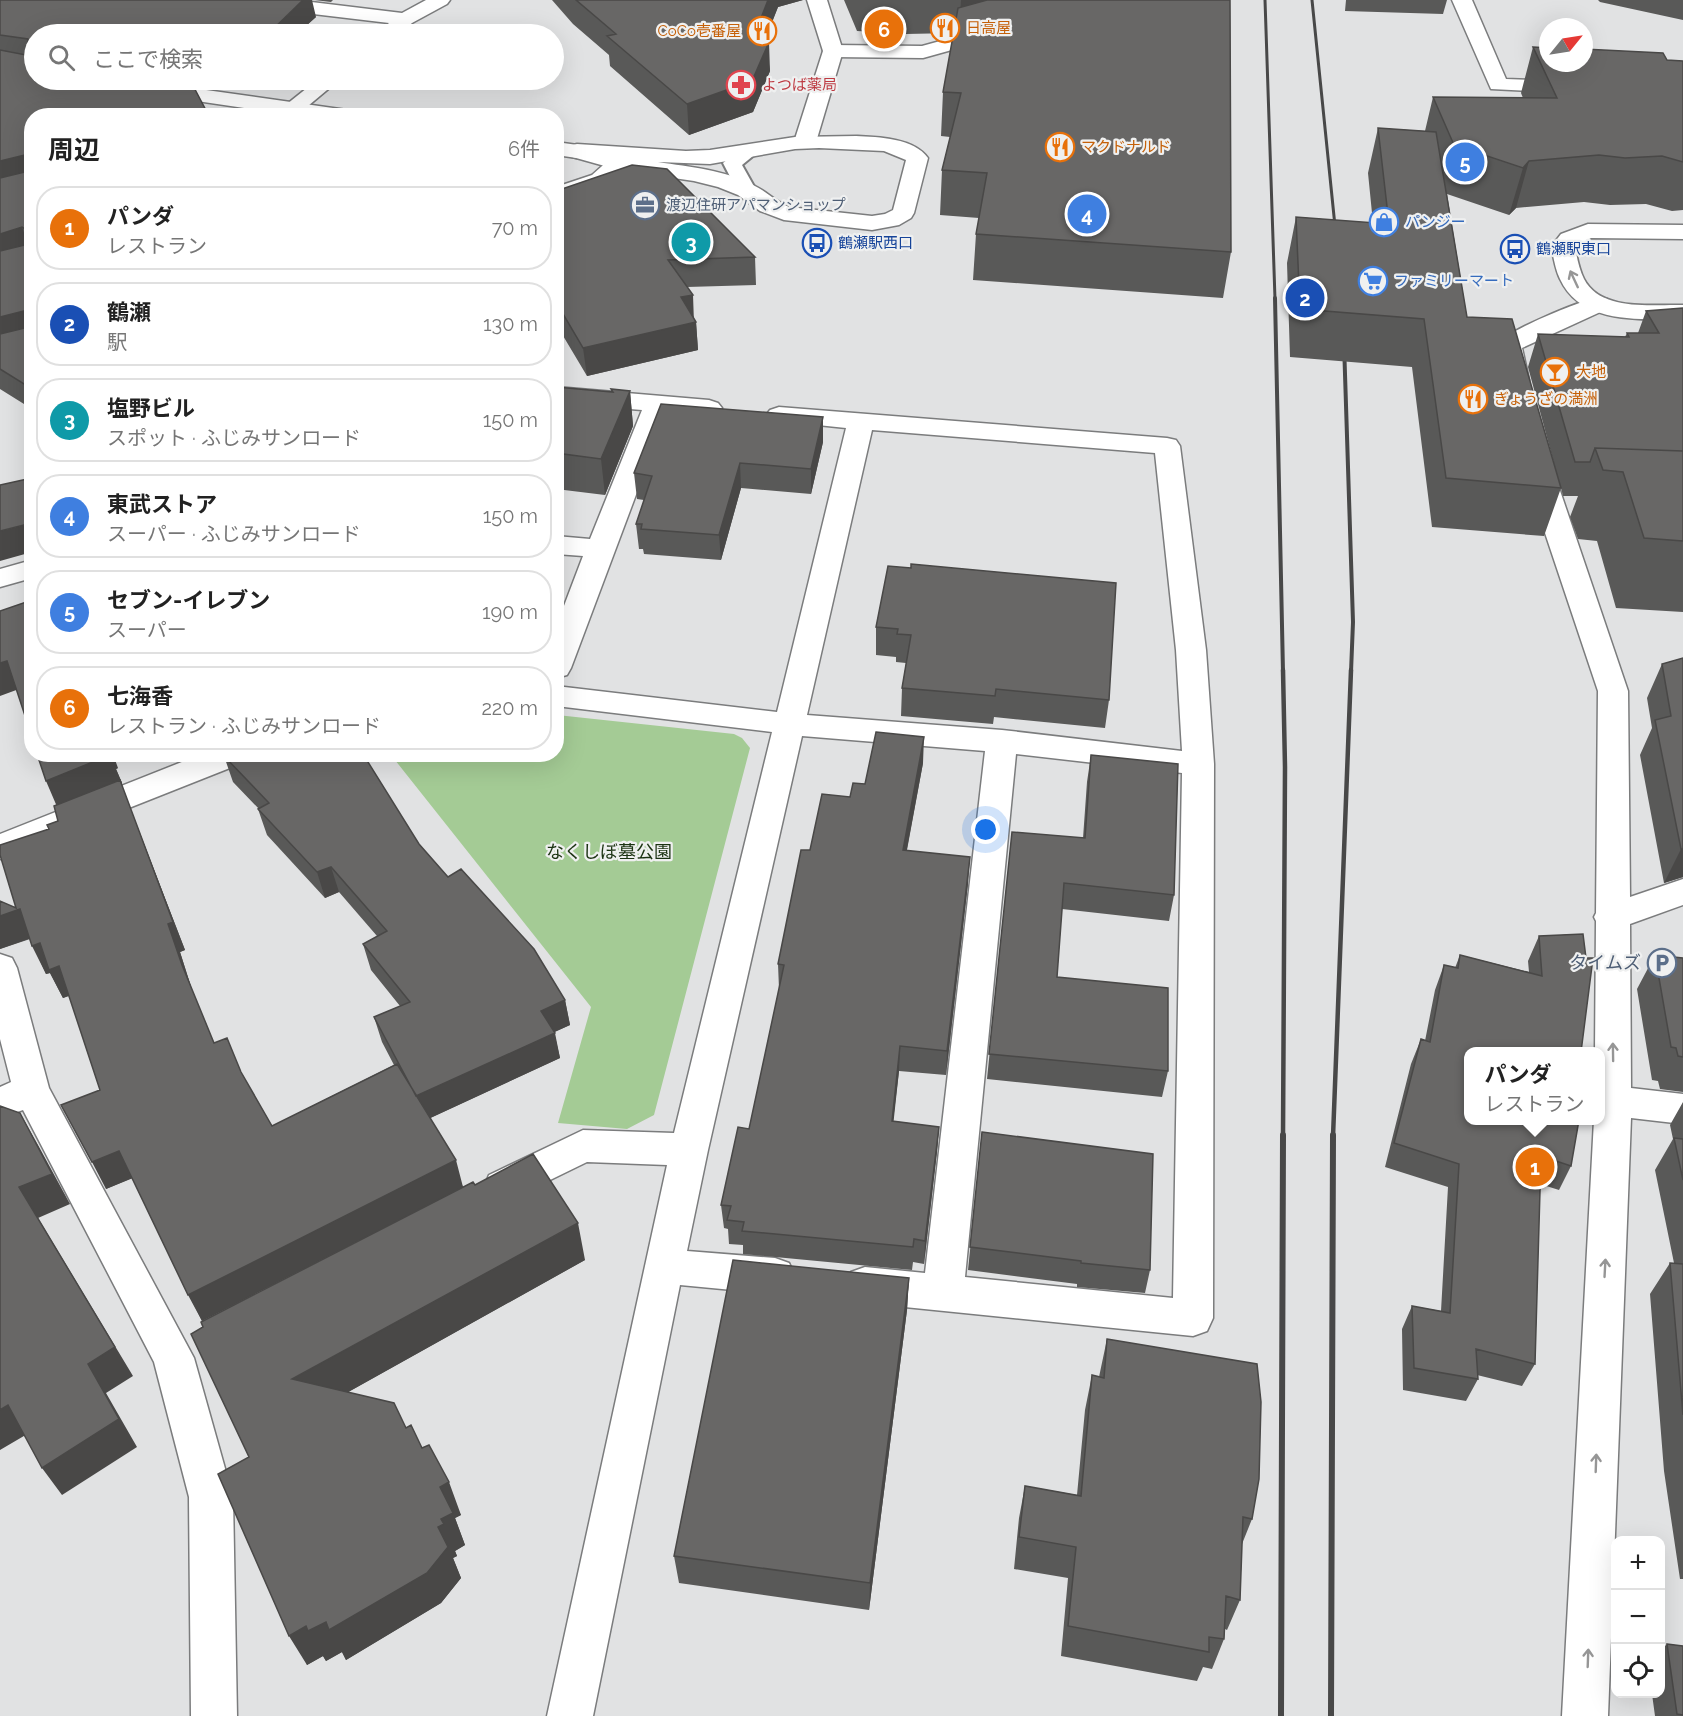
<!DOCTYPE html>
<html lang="ja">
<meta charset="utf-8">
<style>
body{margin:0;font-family:Raleway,"Noto Sans JP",sans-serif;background:#f2f2f2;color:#222}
.controls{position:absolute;right:18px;bottom:18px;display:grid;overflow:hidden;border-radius:12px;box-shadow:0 6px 24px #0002}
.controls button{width:54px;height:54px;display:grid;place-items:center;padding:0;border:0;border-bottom:2px solid #e0e0e0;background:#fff;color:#222;font:30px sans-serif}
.compass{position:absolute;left:1539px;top:18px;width:54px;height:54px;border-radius:50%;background:#fff;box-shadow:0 6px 24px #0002;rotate:60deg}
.you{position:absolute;left:986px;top:830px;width:21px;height:21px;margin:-15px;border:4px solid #fff;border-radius:50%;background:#1a73e8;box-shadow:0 0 0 9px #1a73e833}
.badge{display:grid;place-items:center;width:39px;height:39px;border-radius:50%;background:#894618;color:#fff;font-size:20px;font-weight:700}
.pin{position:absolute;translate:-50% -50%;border:3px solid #fff;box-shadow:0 2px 6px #0006}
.popup{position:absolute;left:1464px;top:1047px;width:141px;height:78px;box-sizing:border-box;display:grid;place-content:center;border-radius:12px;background:#fff;filter:drop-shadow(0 2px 4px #0005);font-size:20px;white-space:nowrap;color:#767676}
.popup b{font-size:22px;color:#222}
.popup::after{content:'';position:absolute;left:50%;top:100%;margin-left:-12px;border:12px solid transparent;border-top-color:#fff}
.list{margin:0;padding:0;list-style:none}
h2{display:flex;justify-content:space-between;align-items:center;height:78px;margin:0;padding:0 24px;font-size:26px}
h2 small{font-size:20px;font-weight:400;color:#767676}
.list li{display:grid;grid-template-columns:39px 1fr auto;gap:18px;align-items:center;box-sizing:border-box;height:84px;margin:0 12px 12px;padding:0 12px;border:2px solid #e0e0e0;border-radius:24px}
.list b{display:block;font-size:22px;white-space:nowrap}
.list p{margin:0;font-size:20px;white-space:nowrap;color:#767676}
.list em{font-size:20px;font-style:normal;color:#767676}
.icon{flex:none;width:33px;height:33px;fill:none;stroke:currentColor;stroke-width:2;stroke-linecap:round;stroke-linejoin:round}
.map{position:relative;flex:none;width:1683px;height:1716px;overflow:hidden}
.search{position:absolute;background:#fff;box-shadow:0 6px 24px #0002;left:24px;top:24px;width:540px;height:66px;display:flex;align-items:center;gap:15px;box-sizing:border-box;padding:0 21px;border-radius:33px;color:#767676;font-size:22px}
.panel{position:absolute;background:#fff;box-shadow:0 6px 24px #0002;left:24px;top:108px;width:540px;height:654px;border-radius:24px}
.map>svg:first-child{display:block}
.green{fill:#a4cb95}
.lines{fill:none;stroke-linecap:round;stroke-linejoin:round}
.service-casing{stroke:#7b7c7d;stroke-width:4}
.minor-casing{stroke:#7b7c7d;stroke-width:3}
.tertiary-casing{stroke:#7b7c7d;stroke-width:3}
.service{fill:#fff;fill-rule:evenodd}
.minor{fill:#fff;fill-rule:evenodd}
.tertiary{fill:#fff;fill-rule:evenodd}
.rail-far3{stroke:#484848;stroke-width:3}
.rail-far2{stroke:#484848;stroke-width:4}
.rail-far1{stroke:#484848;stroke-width:4.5}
.rail{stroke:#484848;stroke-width:6}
.wall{fill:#595958}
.shaded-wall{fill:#494847}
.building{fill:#686766;stroke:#494847;stroke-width:1.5}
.oneway{stroke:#969696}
.labels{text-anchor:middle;stroke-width:4.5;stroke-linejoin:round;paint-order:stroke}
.far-food-label{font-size:15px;fill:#c56008;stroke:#eff0f0;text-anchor:start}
.far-health-label{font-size:15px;fill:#be3a42;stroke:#eff0f0;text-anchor:start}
.far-service-label{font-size:15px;fill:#4e5e75;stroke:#eff0f0;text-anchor:start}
.far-shop-label{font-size:15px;fill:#366cbe;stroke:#eff0f0;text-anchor:start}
.far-transit-label{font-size:15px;fill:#164399;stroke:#eff0f0;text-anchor:start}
.park-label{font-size:18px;fill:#1a3211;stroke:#eff0f0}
.service-label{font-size:18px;fill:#4e5e75;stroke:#eff0f0;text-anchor:end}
</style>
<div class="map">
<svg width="1683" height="1716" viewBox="0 0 1683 1716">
<rect width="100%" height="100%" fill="#e1e2e3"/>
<path class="green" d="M557 715 734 734 742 738 750 748 654 1115 627 1129 558 1123 591 1007 391 755 556 754Z"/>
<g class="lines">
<g class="service-casing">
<path id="service" d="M750 145 757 147 759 151 742 165 756 190 753 194H739L723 163 743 147Z"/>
</g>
<g class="minor-casing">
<path id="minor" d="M236 0H295L402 13 426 0H450L447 4 412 23 399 34H380L382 29 389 23 246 6 239 4Z
M1452 0H1472L1506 79 1566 81 1573 83 1576 87 1573 91 1566 93 1491 89Z
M995 26 1002 28 1005 32 1002 36 923 58 833 57 826 55 823 51 826 47 833 45 922 46Z
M317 80H339L296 116H272Z
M856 136C879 137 914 138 928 158L914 213 911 218 899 225 872 230 784 220 760 211 738 195 718 187 694 181 619 170 569 156 566 151 569 146 577 144 686 151 710 150 795 137ZM819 148 884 151 906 160 893 210 885 214 872 216 789 207C775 201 766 191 753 185 725 170 690 167 658 162L710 164 795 149Z
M1598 297 1607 299 1610 304 1607 309 1522 348 1529 380 1525 385 1516 388 1507 385 1503 380 1497 345C1507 330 1578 302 1598 297Z
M556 387 709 400 718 403 722 408 718 413 709 416 667 412 571 668 567 675 556 678V627L583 556 556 554V536L590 539 642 410 556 403Z
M779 407 1167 438 1176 440 1180 446 1206 650 1214 764 1213 1318 1207 1331 1193 1336 865 1303 851 1298 845 1285 851 1272 865 1267 925 1273 985 751 802 736 708 1150 687 1251 775 1258 789 1263 795 1276 789 1289 775 1294 680 1285 593 1716H547L667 1165 587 1162 503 1203 489 1199 484 1187 489 1175 583 1130 674 1133 772 732 556 706V686L777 712 846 428 770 420 766 415 770 410ZM872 430 1155 453 1176 650 1182 751 1002 730 807 715ZM1016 754 1182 773 1173 1298 965 1277Z
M1540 462 1549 464 1553 470 1628 691 1630 897 1683 879V905L1630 924 1631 1088 1683 1094V1124L1631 1118 1608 1716H1562L1594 1120H1601V1052H1595L1596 921 1594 917 1596 913 1598 691 1536 506 1527 470 1531 464Z
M32 560V578L0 587V569Z
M202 754H249L245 762 0 859V834Z
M0 954 12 958 17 968 49 1088 194 1358 233 1497 237 1716H191L189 1497 154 1362 23 1110 0 1118V1087L11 1082 0 1039Z"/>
</g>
<g class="tertiary-casing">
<path id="tertiary" d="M807 0H827L843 51 816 142 813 147 805 148 797 147 794 142 823 51Z
M85 80H135L347 110 354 112 357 116H299L95 86 88 84Z
M556 142 585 146 588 151 585 156 577 158 556 155Z
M619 156 627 158 630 163 608 185 556 202V187L592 175 611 158Z
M1588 224 1683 225V239L1591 238 1575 247C1577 258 1579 269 1584 279 1601 312 1652 304 1683 305V319C1641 319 1581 325 1560 279 1555 269 1554 258 1551 247L1561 234Z"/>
</g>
<use href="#service" class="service"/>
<use href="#minor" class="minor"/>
<use href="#tertiary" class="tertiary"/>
<path class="rail-far3" d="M1265 0 1275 299
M1312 0 1336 236"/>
<path class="rail-far2" d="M1275 298 1283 672
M1344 343 1353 622 1351 672"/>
<path class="rail-far1" d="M1283 670 1285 767 1283 1137
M1333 1137 1351 670"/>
<path class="rail" d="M1281 1716 1283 1135
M1331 1716 1333 1135"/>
</g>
<path class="wall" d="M0 0 316 17 297 34H34L32 116V409L0 389Z
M314 0H333L331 2Z
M552 0H803L778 7 765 39 770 71 753 112 689 135 610 66 609 55 573 24Z
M844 0H1230L1231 252 1223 298 973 280 976 234 979 218 940 215 942 170 950 137 941 136 943 92 954 33 906 34 857 31Z
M1346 0H1447L1443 14 1345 11Z
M1598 0H1683V20L1600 2Z
M1533 47 1667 60 1683 61V210L1672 211 1646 204 1610 205 1584 202 1516 208 1509 215 1447 194 1467 317 1556 471 1528 367 1538 334 1625 337 1627 333H1638L1646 311 1683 308V612L1616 608 1597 541 1578 539 1570 517 1578 496H1563L1561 488 1544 536 1432 527 1412 367 1290 357 1287 263 1296 217 1373 223 1368 173 1378 128 1425 131 1433 97 1523 98 1521 93Z
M556 191 755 257 756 285 687 287 694 320 696 322 698 350 587 376 556 324Z
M556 387 612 392 611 389 630 391 633 426 605 495 556 489Z
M823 417V442L811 494 741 488 721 560 644 554 643 549H639L636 524 644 500 637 499 634 473Z
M888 566 1109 700 1105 728 994 717 993 724 901 716 902 688 906 663 896 662V657L876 655V627Z
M1683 658V877L1664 883 1640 755 1652 728 1647 698 1662 664Z
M37 754 118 768 116 769 122 783 121 784 185 950 180 952 193 993 214 1043 241 1072 272 1126 394 1065 382 1042 374 1017 400 1006 371 970 363 944 377 936 339 892 325 898 267 835 258 809H259L233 782 224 756 419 844 448 877 565 1000 570 1025 554 1032 560 1058 430 1118 463 1187 475 1185 585 1260 348 1392 406 1428 422 1448 461 1515 455 1518 465 1545 455 1551 457 1556 453 1558 461 1578 441 1603 346 1660 342 1652 326 1661 323 1656 307 1665 249 1457 423 1208 202 1321 132 1178 106 1189 100 1090 69 996 63 998 50 973 46 974 30 939 0 949V901L16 908 49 829 58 821 57 805Z
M1091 755 1174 895 1169 921 1062 909 1057 977 1168 1071 1162 1097 987 1079 1012 832 1083 838 1087 782Z
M923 763 907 850 968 883 946 1075 899 1071 893 1121 939 1127 937 1151 924 1264 913 1262 912 1270 743 1254V1245L729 1244 728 1229 724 1228 721 1205 749 1129 779 989 778 964 810 850 850 797 865 784Z
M1583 934 1469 1052 1571 1166 1559 1190 1540 1184 1535 1364 1522 1386 1477 1375 1478 1379 1466 1401 1403 1390 1402 1329 1412 1306 1441 1311 1448 1187 1385 1167 1411 1064 1421 1039 1425 1041 1435 990 1444 965 1455 968 1460 955 1529 972 1528 961 1539 936Z
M1655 955 1683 958V1092L1660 1089 1658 1081 1652 1080 1637 989Z
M1683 1102V1579H1680L1664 1471 1650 1294 1670 1263H1674L1655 1170 1673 1139 1670 1125Z
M982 1132 1150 1270 1145 1293 1077 1287V1284L968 1270Z
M909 1278 907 1310 869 1610 679 1583 674 1556Z
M1107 1339 1252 1519 1242 1544 1240 1600 1227 1630 1225 1629 1224 1639 1212 1669 1203 1667 1197 1681 1061 1656 1068 1578 1014 1569 1019 1518 1025 1486 1077 1495 1085 1410 1092 1375 1099 1377Z
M1667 1644 1683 1646V1716H1655L1652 1694H1660V1651Z"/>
<path class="shaded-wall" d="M303 0H312L316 17 297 34H268Z
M768 0H803L778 7 757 61 756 31Z
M961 0H984L982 26 959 33Z
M769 42 770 71 753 112 689 135 687 104Z
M25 155 32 175 0 188V161Z
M1529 161 1516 208 1509 215 1523 168Z
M22 227 31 253 0 262V234Z
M693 295 694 323 681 297Z
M24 311 32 332 0 345V317Z
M696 322 698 350 587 376 583 348Z
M630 391 633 426 605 495 601 459Z
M823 417V442L811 494V469Z
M740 463 741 488 721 560 719 535Z
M32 523V552L0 561V531Z
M7 661 19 689 0 696V663Z
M924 737 923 763 902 875 903 850Z
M110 754H113L118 768 116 769 122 783 121 784 185 950 180 952 193 993 58 809 46 781Z
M1681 849H1683V877L1664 883Z
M970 857 968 883 946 1075 947 1051Z
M331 867 339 892 325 898 317 872Z
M20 909 34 937 0 949V916Z
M40 943 59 966 73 994 63 998 50 973 46 974 32 946Z
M565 1000 570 1025 546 1036 541 1011Z
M555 1033 560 1058 424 1121 416 1096Z
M900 1046 899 1071 891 1145 892 1121Z
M20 1113 38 1145 70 1204 38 1218 133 1376 106 1393 137 1447 62 1495 42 1468 88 1364 19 1187Z
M939 1127 937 1151 924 1264 925 1241Z
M119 1151 133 1178 106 1189 92 1162Z
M456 1160 463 1187 202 1321 188 1295Z
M578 1223 585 1260 309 1414 292 1379Z
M909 1278 907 1310 869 1610 870 1583Z
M8 1405 29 1433 0 1450V1410Z
M449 1482 461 1515 455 1518 465 1545 455 1551 457 1556 453 1558 461 1578 441 1603 346 1660 342 1652 326 1661 323 1656 307 1665 289 1636 306 1626 438 1527 441 1519 440 1487Z"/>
<path class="building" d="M0 0H303L268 34 264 33 263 34H34V80H190L209 116H32V389L0 369V334L25 328 24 311 0 317V251L25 245V229L22 227 0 234V178L25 172V155L0 161V50L26 55 28 53V39L0 35Z
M576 0H768L756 31 769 42 752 81 687 104 607 36 616 34Z
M987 0H1230L1231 252 976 234 987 173 942 170 961 93 943 92 958 8Z
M1533 47 1548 48V63H1584V49L1663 53 1667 60 1683 61V162L1662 156 1625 158 1599 155 1529 161 1523 168 1454 145 1433 97 1557 98Z
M1378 128 1436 132 1467 317 1512 319 1561 488 1446 478 1424 319 1300 309 1296 217 1389 224Z
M632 165 667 169 755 257 668 260 693 295 681 297 696 322 583 348 556 302V191Z
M1683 308V451L1595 448 1590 462H1575L1538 334 1629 337 1627 333H1659L1646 311Z
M556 387 613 392 611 389 630 391 601 459 556 453Z
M661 404 823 417 811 469 740 463 719 535 641 529 642 524H636L652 476 634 473Z
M1595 448 1683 451V541L1644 538 1623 472 1603 470Z
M32 478V523L0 531V485Z
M911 564 1116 583 1109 700 996 689 995 696 902 688 911 635 897 634 898 629 876 627 888 566 911 568Z
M32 600V737L7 661 0 663V611Z
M1683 658V849H1681L1655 720 1671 716 1662 664Z
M876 732 924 737 903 850 970 857 947 1051 900 1046 892 1121 939 1127 925 1241 914 1239 913 1247 742 1231 744 1222 727 1220 731 1206 721 1205 738 1127 749 1129 784 965 778 964 801 850H810L822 794 850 797 853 783 865 784Z
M37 754H110V755L46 781Z
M227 754H363L419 844 448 877 461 869 534 949 565 1000 541 1011 555 1033 416 1096 374 1017 410 1002 363 944 387 931 331 867 317 872 258 809 269 803 224 756Z
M1091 755 1178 764 1174 895 1064 883 1057 977 1168 988V1071L989 1054 1012 832 1085 838Z
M120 780 173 922 168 924 182 965 214 1043 227 1038 241 1072 272 1126 397 1064 456 1160 188 1295 119 1151 92 1162 61 1105 100 1090 59 966 49 970 40 943 32 946 20 909 0 916V901L16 908 0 855V845L49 829 47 825 58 821 54 806Z
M1583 934 1586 958H1593L1581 1052H1469V1120H1579L1571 1166 1541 1156 1535 1364 1476 1349 1478 1379 1414 1368 1412 1306 1450 1313 1459 1164 1394 1143 1421 1039 1430 1042 1444 965 1458 968 1460 955 1542 976 1539 936Z
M1655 955 1683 958V1057L1678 1056 1676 1048 1671 1047Z
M0 1106 20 1113 52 1174 19 1187 115 1347 88 1364 119 1419 42 1468 8 1405 0 1410Z
M982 1132 1153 1154 1150 1270 1081 1263V1261L970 1247Z
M1674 1138 1683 1139V1180Z
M533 1154 578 1223 292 1379 394 1403 406 1428 411 1425 422 1448 429 1445 449 1482 440 1487 453 1513 441 1519 444 1524 438 1527 448 1547 427 1573 329 1630 326 1622 308 1631 306 1626 289 1636 218 1474 249 1457 191 1334 203 1327 201 1322 473 1182 475 1185Z
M733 1260 909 1278 870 1583 674 1556Z
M1670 1263 1683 1264V1415Z
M1107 1339 1257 1364 1261 1402 1259 1479 1252 1519 1243 1517 1240 1600 1226 1596 1224 1639 1209 1637V1652L1068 1626 1076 1547 1019 1537 1025 1486 1081 1496 1092 1375 1104 1378Z
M1667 1644 1683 1646V1715L1677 1714Z"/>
<defs><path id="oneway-shaft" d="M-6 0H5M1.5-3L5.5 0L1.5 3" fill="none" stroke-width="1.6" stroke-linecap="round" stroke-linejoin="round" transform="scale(1.5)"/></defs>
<g class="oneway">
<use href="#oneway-shaft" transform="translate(1574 279) rotate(-115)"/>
<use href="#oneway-shaft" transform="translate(1613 1052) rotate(-91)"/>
<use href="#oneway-shaft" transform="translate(1605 1268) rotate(-87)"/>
<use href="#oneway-shaft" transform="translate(1596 1463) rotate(-88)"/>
<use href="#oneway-shaft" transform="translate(1588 1658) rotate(-88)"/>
</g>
<defs>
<g id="restaurant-ring" transform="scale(1.5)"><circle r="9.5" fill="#eff0f0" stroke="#e8710a" stroke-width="1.5"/><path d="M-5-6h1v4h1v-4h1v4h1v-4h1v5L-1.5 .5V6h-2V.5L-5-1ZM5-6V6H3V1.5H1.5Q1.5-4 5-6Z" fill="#e8710a"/></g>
<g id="pharmacy-ring" transform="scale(1.5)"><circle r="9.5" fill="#eff0f0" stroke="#e0444e" stroke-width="1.5"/><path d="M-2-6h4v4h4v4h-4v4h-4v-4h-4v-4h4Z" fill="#e0444e"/></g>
<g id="office-ring" transform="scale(1.5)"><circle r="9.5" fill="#eff0f0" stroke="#5c6f8a" stroke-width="1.5"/><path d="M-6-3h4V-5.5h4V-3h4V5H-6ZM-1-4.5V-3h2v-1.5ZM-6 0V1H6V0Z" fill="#5c6f8a"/></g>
<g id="shop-ring" transform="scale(1.5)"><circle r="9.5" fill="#eff0f0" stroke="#3f7fe0" stroke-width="1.5"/><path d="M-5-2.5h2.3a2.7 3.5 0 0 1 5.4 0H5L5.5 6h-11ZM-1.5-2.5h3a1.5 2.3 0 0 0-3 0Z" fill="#3f7fe0"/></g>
<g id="bus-ring" transform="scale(1.5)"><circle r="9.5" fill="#eff0f0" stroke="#1a4fb4" stroke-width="1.5"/><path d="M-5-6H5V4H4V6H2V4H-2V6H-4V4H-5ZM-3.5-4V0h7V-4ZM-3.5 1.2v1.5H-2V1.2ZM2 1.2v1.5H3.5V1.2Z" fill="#1a4fb4"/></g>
<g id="supermarket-ring" transform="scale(1.5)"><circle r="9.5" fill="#eff0f0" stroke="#3f7fe0" stroke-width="1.5"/><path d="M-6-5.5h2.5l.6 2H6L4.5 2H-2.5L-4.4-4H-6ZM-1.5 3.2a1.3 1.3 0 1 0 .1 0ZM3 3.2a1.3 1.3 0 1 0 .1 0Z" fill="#3f7fe0"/></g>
<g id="bar-ring" transform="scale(1.5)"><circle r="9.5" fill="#eff0f0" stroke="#e8710a" stroke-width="1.5"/><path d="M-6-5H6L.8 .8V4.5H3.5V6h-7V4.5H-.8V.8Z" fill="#e8710a"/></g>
<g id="parking-ring" transform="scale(1.5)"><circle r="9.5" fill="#eff0f0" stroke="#5c6f8a" stroke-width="1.5"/><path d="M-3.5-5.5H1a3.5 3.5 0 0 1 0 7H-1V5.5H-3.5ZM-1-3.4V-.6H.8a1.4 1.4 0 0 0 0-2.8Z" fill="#5c6f8a"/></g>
</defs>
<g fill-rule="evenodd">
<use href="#restaurant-ring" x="945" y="28"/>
<use href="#restaurant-ring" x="762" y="31"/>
<use href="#pharmacy-ring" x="741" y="85"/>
<use href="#restaurant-ring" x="1060" y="147"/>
<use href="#office-ring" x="645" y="205"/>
<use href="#shop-ring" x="1384" y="222"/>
<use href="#bus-ring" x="817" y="243"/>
<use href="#bus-ring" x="1515" y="249"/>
<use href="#supermarket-ring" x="1373" y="281"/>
<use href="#bar-ring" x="1555" y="372"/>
<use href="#restaurant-ring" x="1473" y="399"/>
<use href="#parking-ring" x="1662" y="963"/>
</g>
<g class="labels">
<g class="far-food-label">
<text x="966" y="33">日高屋</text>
<text x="741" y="36" text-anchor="end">CoCo壱番屋</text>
<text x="1081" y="152">マクドナルド</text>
<text x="1576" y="377">大地</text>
<text x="1494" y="404">ぎょうざの満洲</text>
</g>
<g class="far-health-label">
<text x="762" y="90">よつば薬局</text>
</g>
<g class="far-service-label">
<text x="666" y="210">渡辺住研アパマンショップ</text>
</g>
<g class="far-shop-label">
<text x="1405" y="227">パンジー</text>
<text x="1394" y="286">ファミリーマート</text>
</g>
<g class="far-transit-label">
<text x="838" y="248">鶴瀬駅西口</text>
<text x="1536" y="254">鶴瀬駅東口</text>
</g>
<g class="park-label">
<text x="609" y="858">なくしぼ墓公園</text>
</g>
<g class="service-label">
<text x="1641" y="969">タイムズ</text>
</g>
</g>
</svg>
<div class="controls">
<button>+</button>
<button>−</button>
<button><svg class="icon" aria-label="locate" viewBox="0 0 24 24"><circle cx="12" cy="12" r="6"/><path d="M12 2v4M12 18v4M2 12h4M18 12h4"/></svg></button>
</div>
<svg class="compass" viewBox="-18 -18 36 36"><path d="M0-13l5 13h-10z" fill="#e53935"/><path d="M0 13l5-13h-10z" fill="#767676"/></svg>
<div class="you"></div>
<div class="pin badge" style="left:1535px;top:1167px;background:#e8710a">1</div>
<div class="popup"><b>パンダ</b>レストラン</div>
<div class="pin badge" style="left:1305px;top:298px;background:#1a4fb4">2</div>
<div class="pin badge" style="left:691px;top:242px;background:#0f9aa8">3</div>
<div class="pin badge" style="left:1087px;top:214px;background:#3f7fe0">4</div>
<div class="pin badge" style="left:1465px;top:162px;background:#3f7fe0">5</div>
<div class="pin badge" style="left:884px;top:29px;background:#e8710a">6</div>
<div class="search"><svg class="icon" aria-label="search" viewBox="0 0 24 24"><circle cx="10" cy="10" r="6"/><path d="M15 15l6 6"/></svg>ここで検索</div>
<section class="panel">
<h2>周辺<small>6件</small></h2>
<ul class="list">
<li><span class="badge" style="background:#e8710a">1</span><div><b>パンダ</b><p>レストラン</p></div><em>70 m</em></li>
<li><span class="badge" style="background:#1a4fb4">2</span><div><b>鶴瀬</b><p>駅</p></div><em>130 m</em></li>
<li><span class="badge" style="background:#0f9aa8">3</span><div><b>塩野ビル</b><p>スポット · ふじみサンロード</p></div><em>150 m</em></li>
<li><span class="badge" style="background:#3f7fe0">4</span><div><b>東武ストア</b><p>スーパー · ふじみサンロード</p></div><em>150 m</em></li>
<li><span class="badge" style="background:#3f7fe0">5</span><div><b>セブン-イレブン</b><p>スーパー</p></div><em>190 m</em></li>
<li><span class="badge" style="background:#e8710a">6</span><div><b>七海香</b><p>レストラン · ふじみサンロード</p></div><em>220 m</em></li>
</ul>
</section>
</div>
